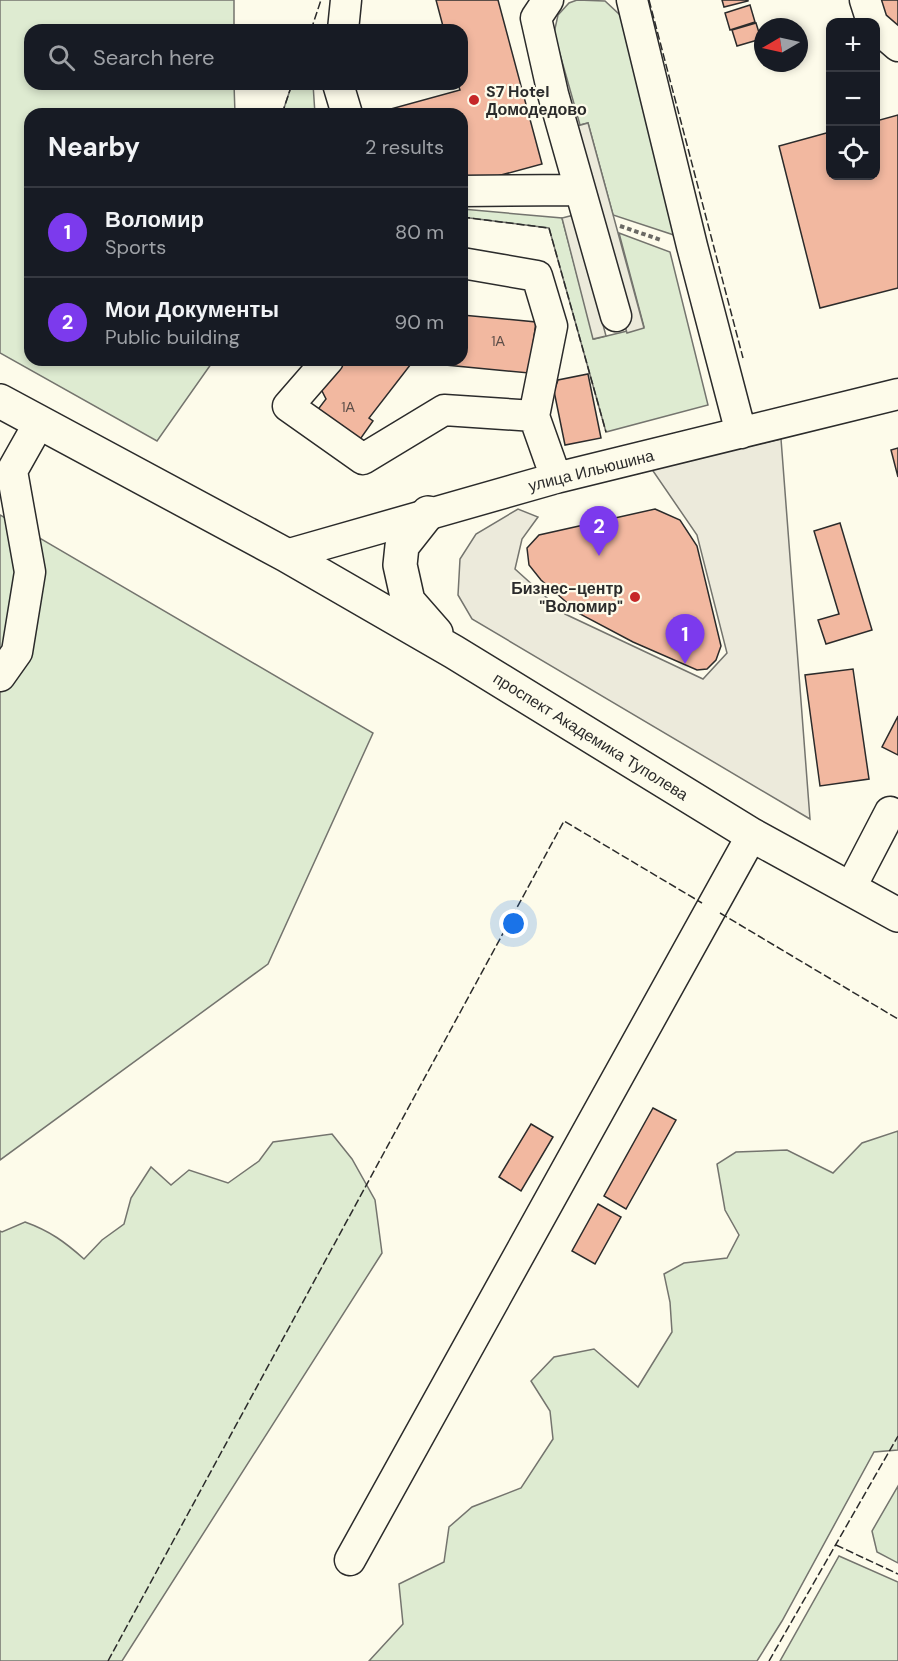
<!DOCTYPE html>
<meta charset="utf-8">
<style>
body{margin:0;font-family:"DM Sans",sans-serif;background:#20242c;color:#f1f3f6}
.controls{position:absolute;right:18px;top:18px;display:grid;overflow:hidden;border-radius:12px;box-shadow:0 3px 9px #0003}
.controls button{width:54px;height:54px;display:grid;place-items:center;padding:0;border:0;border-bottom:2px solid #363941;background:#171b24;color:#f1f3f6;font:30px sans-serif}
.compass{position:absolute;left:754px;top:18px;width:54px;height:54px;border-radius:50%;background:#171b24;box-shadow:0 3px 9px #0003;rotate:261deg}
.you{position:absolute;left:514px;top:924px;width:21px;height:21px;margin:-15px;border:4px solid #fff;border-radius:50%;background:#1a73e8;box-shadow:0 0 0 9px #1a73e833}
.badge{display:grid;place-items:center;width:39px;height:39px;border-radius:50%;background:#7c3aed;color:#fff;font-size:20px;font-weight:700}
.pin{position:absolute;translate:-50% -50px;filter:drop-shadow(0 2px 3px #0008)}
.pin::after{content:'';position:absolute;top:32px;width:21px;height:18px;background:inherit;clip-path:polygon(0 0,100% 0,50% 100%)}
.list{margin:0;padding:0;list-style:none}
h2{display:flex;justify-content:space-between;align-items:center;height:78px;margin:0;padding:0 24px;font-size:26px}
h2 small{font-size:20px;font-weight:400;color:#9ea1a6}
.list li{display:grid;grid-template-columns:39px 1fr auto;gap:18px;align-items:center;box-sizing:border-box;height:90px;padding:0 24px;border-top:2px solid #363941}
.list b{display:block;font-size:22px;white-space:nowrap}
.list p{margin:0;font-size:20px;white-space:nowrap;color:#9ea1a6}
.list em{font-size:20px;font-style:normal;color:#9ea1a6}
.icon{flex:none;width:33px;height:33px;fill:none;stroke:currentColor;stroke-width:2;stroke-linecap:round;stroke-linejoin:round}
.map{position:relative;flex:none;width:898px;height:1661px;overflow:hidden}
.search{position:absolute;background:#171b24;box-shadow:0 3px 9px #0003;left:24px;top:24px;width:444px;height:66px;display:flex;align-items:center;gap:15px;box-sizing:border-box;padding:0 21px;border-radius:18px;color:#9ea1a6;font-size:22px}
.panel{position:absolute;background:#171b24;box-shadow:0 3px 9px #0003;left:24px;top:108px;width:444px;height:258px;border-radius:18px}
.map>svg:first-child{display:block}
.green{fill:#deebd1;stroke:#74746e;stroke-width:1.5}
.parking{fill:#eceadb;stroke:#74746e;stroke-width:1.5}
.building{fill:#f2b8a0;stroke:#2b2b2b;stroke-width:1.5}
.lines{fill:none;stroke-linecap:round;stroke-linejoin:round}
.minor-casing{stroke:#2b2b2b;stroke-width:33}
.major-casing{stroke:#2b2b2b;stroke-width:36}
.path{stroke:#6a6964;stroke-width:4;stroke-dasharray:4.5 3;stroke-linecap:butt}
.minor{stroke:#fdfbea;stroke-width:30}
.major{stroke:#fdfbea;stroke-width:33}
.fence{stroke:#2b2b2b;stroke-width:1.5;stroke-dasharray:8 3;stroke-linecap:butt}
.poi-dot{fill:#c62828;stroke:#fdfbea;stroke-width:2}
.labels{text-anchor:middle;stroke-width:4.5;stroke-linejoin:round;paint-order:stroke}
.number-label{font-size:14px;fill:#5d4e48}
.poi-label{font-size:16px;font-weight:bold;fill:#2b2b2b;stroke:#fdfbea;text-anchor:start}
.street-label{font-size:16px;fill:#2b2b2b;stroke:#fdfbea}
</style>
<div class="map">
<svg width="898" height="1661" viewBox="0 0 898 1661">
<rect width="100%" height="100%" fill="#fdfbea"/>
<path class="green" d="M0 0H234V30H30V84H234L235 114H30V360H214L157 441 0 353Z
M577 0 605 1 620 15 680 237 613 215 588 123 580 125 554 33 558 15 569 3Z
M292 84H313L315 114H282Z
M462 209 562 218 594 339 644 327 619 233 670 252 708 405 606 432 549 228 462 217Z
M0 515 373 733 268 964 0 1160Z
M898 1131V1450L874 1452 782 1621 757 1661H369L403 1624 399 1584 444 1562 449 1527 472 1507 521 1488 553 1439 550 1411 531 1381 554 1357 594 1349 638 1387 672 1332 670 1302 664 1274 684 1263 727 1258 739 1235 725 1210 717 1164 736 1152 787 1150 833 1173 862 1143Z
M332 1134 352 1159 375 1200 382 1253 122 1661H0V1231L2 1232 25 1222C50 1231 65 1242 84 1259L102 1240 124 1224 131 1198 151 1167 171 1185 189 1170 228 1183 259 1161 273 1142Z
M898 1486V1563L877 1552 872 1531Z
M839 1556 898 1582V1661H780Z"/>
<path class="parking" d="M588 123 644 328 627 333 570 128Z
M574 215 606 336 593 339 562 218Z
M781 439 810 819 472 619 458 595 460 559 476 534 518 509 538 517 522 539 515 569 565 614 703 679 727 653 697 535 651 468Z"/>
<path class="building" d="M436 0H498L542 164 464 185 462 176V114H388L387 110 460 90 458 84H462V30H444Z
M722 0H748V1L724 7Z
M879 0H898V28L888 31Z
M750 5 755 22 730 30 725 13Z
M756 23 761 39 737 46 732 30Z
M898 115V288L820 308 779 146 830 132V176H876V121Z
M462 315 536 322 529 373 425 363V360H462Z
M341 360H414L369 418 373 421 356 445 313 416 326 399 320 387Z
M588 374 601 438 565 445 554 391 558 380Z
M898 448V477L891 450Z
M655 509 680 520 697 546 721 646 716 660 707 669 697 670 633 642 580 614 541 580 529 565 527 548 539 535Z
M840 523 872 630 826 644 818 620 839 614 814 531Z
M853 669 869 779 820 786 805 675Z
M898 716V755L882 747Z
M653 1108 676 1120 626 1209 604 1196Z
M531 1124 553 1137 521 1191 499 1177Z
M598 1204 621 1217 595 1264 572 1251Z"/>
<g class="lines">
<g class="minor-casing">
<path id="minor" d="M548 0 536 18 553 94 616 316
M632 0 692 246 741 433
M865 0 872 22
M876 27 898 46
M343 30 346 0
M338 84 347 114
M462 191 580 190
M462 263 537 276 552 326 534 416 556 478
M328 360 288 406 363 459 444 410 534 416
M286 555 556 478 898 394
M0 676 17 652 30 572 12 471 39 423
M850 889 890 812
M350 1560 752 835"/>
</g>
<g class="major-casing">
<path id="major" d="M0 401 286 555 454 652 752 835 898 915
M428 513 402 546 400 565 408 601 436 633"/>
</g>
<path class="path" d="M620 226 661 240"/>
<use href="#minor" class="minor"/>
<use href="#major" class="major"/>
<path class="fence" d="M649 0 743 358
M311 30 321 0
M282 114 292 84
M462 217 549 228 606 432
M720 913 898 1019
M836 1545 898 1574
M108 1661 564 821 702 903
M769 1661 898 1436"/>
</g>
<g class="poi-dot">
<circle cx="474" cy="100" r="6"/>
<circle cx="635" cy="597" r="6"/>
</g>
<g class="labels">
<g class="number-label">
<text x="498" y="346">1А</text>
<text x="348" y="412">1А</text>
</g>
<g class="poi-label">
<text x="486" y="97">S7 Hotel<tspan x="486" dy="18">Домодедово</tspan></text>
<text x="623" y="594" text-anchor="end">Бизнес-центр<tspan x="623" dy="18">"Воломир"</tspan></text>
</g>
<g class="street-label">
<text transform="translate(591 470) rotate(-14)" y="6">улица Ильюшина</text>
<text transform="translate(591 736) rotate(32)" y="6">проспект Академика Туполева</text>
</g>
</g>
</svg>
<div class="controls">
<button>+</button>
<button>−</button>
<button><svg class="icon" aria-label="locate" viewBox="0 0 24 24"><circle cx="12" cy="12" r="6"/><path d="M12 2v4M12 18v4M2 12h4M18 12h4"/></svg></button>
</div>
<svg class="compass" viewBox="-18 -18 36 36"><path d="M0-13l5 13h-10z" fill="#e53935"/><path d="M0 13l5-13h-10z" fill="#9ea1a6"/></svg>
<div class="you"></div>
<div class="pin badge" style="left:685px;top:664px">1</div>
<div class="pin badge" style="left:599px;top:556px">2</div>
<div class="search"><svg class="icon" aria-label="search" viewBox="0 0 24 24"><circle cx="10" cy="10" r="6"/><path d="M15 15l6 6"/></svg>Search here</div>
<section class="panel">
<h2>Nearby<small>2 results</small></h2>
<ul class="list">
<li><span class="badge">1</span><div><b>Воломир</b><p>Sports</p></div><em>80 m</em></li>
<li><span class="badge">2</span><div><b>Мои Документы</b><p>Public building</p></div><em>90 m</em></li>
</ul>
</section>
</div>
